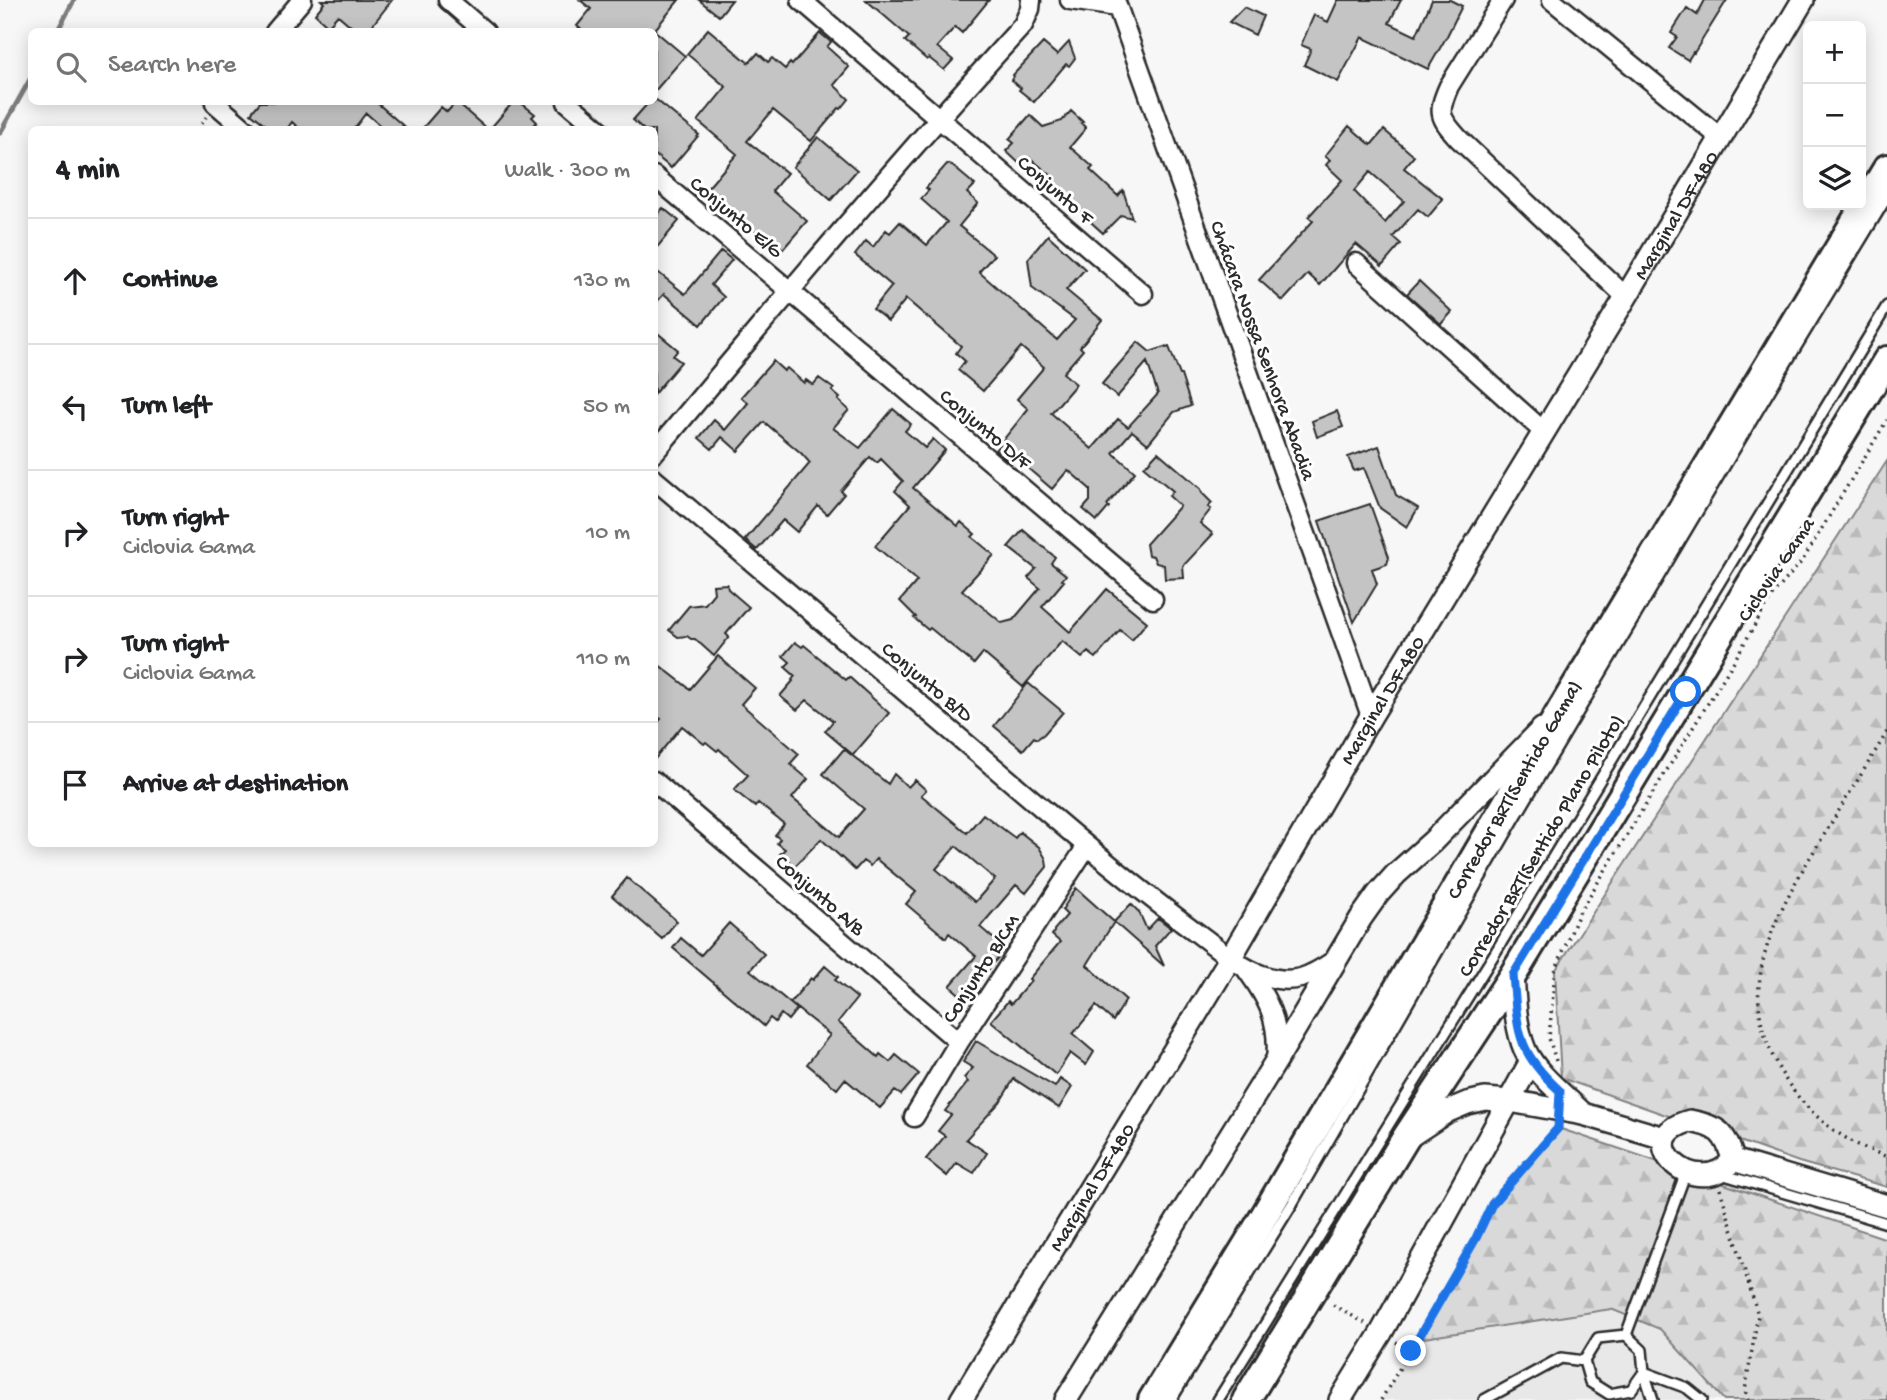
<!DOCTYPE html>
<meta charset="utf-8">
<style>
body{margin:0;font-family:"Gochi Hand",sans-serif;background:#f6f6f6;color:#202124}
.controls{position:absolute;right:21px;top:21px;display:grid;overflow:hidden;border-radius:10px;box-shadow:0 4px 18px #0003}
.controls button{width:63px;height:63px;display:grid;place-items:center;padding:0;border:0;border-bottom:2px solid #e0e0e0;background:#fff;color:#202124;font:35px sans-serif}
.stop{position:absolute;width:21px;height:21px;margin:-16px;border:5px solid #1a73e8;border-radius:50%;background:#fff}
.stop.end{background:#1a73e8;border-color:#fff;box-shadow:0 2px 7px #0008}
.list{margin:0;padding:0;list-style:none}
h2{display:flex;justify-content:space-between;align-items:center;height:91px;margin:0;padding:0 28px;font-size:30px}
h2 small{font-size:23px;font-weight:400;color:#757577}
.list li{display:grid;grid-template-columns:46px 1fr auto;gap:21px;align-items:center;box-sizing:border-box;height:126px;padding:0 28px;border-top:2px solid #e0e0e0}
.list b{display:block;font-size:26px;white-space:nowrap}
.list p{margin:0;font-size:23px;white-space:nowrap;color:#757577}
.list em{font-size:23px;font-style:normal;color:#757577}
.icon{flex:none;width:38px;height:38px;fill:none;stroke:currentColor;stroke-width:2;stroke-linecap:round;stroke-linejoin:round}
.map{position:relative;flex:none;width:1887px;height:1400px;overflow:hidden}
.search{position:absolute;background:#fff;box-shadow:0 4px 18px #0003;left:28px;top:28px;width:630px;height:77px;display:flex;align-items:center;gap:18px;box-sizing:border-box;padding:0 24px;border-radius:10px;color:#757577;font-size:26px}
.panel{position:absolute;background:#fff;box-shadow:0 4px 18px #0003;left:28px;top:126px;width:630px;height:721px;border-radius:10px}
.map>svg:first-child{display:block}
.built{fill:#e8e8e8}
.forest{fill:url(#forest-firs);stroke:#828282;stroke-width:2}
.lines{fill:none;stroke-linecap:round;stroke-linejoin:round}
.stream{stroke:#7b7b7b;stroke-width:5}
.building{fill:#c4c4c4;stroke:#2b2b2b;stroke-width:2;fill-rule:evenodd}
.service-casing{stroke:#2b2b2b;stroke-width:14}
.minor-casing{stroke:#2b2b2b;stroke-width:23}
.tertiary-casing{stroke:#2b2b2b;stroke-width:26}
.primary-casing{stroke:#2b2b2b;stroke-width:32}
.path{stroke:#2b2b2b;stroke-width:3.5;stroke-dasharray:2 5;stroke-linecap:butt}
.service{stroke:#fff;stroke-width:9}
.minor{stroke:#fff;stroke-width:18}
.tertiary{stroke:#fff;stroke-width:21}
.primary{stroke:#fff;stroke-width:26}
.route{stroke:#1a73e8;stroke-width:9}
.labels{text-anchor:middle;stroke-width:6;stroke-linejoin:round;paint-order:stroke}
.street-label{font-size:21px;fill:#2b2b2b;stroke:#fff}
</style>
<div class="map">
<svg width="1887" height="1400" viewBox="0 0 1887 1400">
<defs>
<pattern id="forest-firs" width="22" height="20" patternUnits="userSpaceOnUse" patternTransform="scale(1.75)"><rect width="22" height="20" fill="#d9d9d9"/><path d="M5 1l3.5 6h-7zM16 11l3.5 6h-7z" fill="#bababa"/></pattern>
</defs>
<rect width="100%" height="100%" fill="#f7f7f7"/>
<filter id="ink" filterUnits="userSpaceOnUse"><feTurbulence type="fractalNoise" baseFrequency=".0143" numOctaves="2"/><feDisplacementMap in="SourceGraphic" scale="14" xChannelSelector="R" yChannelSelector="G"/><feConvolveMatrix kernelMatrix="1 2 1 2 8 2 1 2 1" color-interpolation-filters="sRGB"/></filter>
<g filter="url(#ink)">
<path class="built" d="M1611 1309 1660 1329 1724 1400H1381L1418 1339Z"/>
<path class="forest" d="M1887 461V1187L1799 1162 1561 1078 1555 971Z
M1558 1128 1887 1239V1400H1724L1660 1329 1611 1309 1418 1339 1476 1238 1492 1204Z"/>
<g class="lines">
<path class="stream" d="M57 32 74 0
M0 133 32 76"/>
</g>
<path class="building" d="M321 0H392L367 32H358L338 15 328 26 315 14 324 3Z
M580 0H679L653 32H584L577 26 591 9Z
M699 0H732L719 16Z
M866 0H989L962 33 955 27 937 47 953 60 944 70 929 58 927 60 905 41 909 37Z
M1338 0H1401L1389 23 1416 36 1432 0H1450L1462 6 1447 36 1428 69 1362 37 1338 82 1304 65 1311 49 1301 45 1314 15 1328 22Z
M1705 0H1727L1694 53 1693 52 1688 60 1669 48 1677 37 1671 33 1687 8 1697 15Z
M1244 7 1263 16 1255 35 1229 22Z
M708 29 749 63 758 53 768 62 772 58 785 69 790 63 792 65 820 33 831 42 827 47 849 67 834 85 849 99 841 109 839 108 811 141 773 110 747 141 787 173 772 191 807 221 783 249 772 240 769 244 705 191 737 154 698 121 726 87 687 54Z
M654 30 685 56 654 92Z
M1069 42 1075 58 1069 66 1066 64 1034 102 1019 90 1021 88 1011 80 1014 76 1013 75 1043 43 1057 55Z
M654 98 699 135 671 168 654 154V130H644L633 120 649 102H654Z
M260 102H376L408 130H385L366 113 353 130H301L292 122 286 130H272L251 113Z
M456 102 488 130H421L441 107 447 112Z
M513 102H520L535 114 532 117 537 122 530 130H489Z
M1071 111 1083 122 1081 123 1086 128 1070 147 1093 167 1090 170 1118 196 1123 190 1132 218 1121 215 1103 233 1049 184 1054 178 1030 158 1023 167 1006 151 1014 143 1009 139 1030 115 1043 127 1062 121Z
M1349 126 1371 145 1384 130 1414 156 1404 168 1443 199 1428 217 1418 209 1393 237 1401 244 1382 266 1356 244 1320 285 1308 274 1283 301 1259 280 1313 221 1308 217 1342 180 1326 165 1330 160 1325 156ZM1370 172 1404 201 1385 223 1354 191Z
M818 137 857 170 831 200 793 167Z
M947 164H950L975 185 967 193 978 203 959 226 994 255 979 272 1057 340 1075 320 1032 288 1028 259 1048 235 1085 269 1066 290 1102 320 1080 347 1083 350 1063 373 1076 384 1051 413 1092 449 1118 419 1128 427 1158 394 1147 362 1117 397 1102 384 1138 342 1150 352 1165 347 1166 348 1169 347 1180 375H1181L1191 406 1174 412 1148 444 1132 431 1113 453 1135 472 1107 505 1109 507 1097 521 1083 509 1090 501V489L1068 470 1052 489 1016 458 1011 463 995 450 1028 409 1017 399 1044 367 1021 347 983 391 958 370 965 361 956 353 961 346 906 299 888 321 873 309 892 286 855 255 866 241 873 247 886 230 890 233 900 222 927 245 947 222 921 199 929 190 926 188Z
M663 208 679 221 654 251V219Z
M721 251 732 260 711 285 724 297 701 325 664 294 654 305V269L685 294Z
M1419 281 1452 312 1441 324 1407 294Z
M654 330 678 350 673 356 681 362 654 394Z
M773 361 784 371 787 368 804 383 806 380 813 385 819 378 834 389 832 391 840 398 838 400 849 410 833 428 860 448 893 409 911 424 905 431 925 448 933 439 945 450 913 488 958 526 961 522 975 534 972 537 994 555 962 590 1002 623 1013 620 1040 588 1028 578 1036 569 1008 547 1023 530 1055 557 1051 563 1066 575 1062 580 1064 581 1042 607 1070 632 1107 589 1147 622 1132 640 1120 630 1096 658 1088 652 1082 658 1062 641 1023 687 983 653 974 664 930 628 928 630 914 618 916 617 900 601 917 581 875 546 910 505 895 491 903 481 881 459 877 463 870 457 841 491 844 494 827 514 818 506 797 532 783 520 757 550 745 540 810 463 801 453 764 422 738 451 722 437 712 449 699 438 714 420 725 430 748 403 741 397Z
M1337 411 1343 427 1317 437 1312 421Z
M1379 446 1396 495 1418 508 1407 527 1380 508 1364 468 1354 471 1348 457Z
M1158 452 1201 489 1202 493 1212 503 1208 507 1211 509 1200 523 1213 534 1183 566 1184 578 1165 579 1164 565 1156 563 1153 556 1148 555 1146 544 1180 506 1169 496 1173 491 1144 467Z
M1370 504 1389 557 1387 564 1372 569 1377 584 1354 622 1319 521Z
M727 584 728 589 749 607 726 634 729 637 714 656 695 639H691L687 636 678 637 669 630 689 606 705 604 714 593 713 585Z
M795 642 802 647 804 645 846 680 849 677 889 713 853 755 825 731 833 721 807 700 797 710 780 696 793 681 792 680 795 676 785 667 790 662 783 656Z
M718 656 755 688 741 704 799 754 790 764 808 779 792 798 839 837 864 809 823 774 844 749 888 784 894 774 908 787 915 780 926 790 921 795 967 833 983 814 1015 838 1020 832 1039 847 1046 859 1047 867 1026 893 1016 885 980 927 1002 946 1001 948 1004 950 965 999 950 986 976 956 949 933 946 938 906 904 916 892 876 859 870 866 863 861 855 870 821 839 795 866 780 854 785 849 777 843 780 839 775 835 784 824 758 803 755 807 734 790 748 775 719 749 717 751 706 742 704 744 682 726 654 760V727L661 719 654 714V661L690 689ZM956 846 995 879 975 902 936 869Z
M1028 683 1063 712 1044 734 1037 739 1034 737 1023 750 994 726Z
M627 878 677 921 662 939 612 896Z
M1076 888 1114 922 1087 965 1126 1000 1113 1021 1096 1006 1073 1034 1094 1052 1086 1065 1070 1053 1056 1075 991 1021 1008 1001 1011 1004 1031 981 1029 979 1060 942 1052 935 1054 932V930L1067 915 1062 910Z
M1131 904 1139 912 1147 930 1158 918 1171 928 1155 946 1164 966 1114 922Z
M729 923 764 954 750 970 797 1009 788 1020 781 1014 775 1022 770 1018 764 1026 673 948 681 938 701 955Z
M825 966 838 977 835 980 857 998 838 1022 878 1057 880 1054 890 1062 896 1055 919 1074 901 1095 895 1091 880 1108 845 1079 837 1089 807 1064 830 1035 790 1003 811 978 813 980Z
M976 1041 1055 1087 1060 1079 1072 1087 1059 1108 1014 1079 1000 1102 966 1139 987 1153 974 1173 957 1163 947 1176 926 1159 945 1136 938 1131 951 1115 945 1111 968 1082 964 1078 973 1068 963 1062Z"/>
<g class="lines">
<g class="service-casing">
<path id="service" d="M1721 1174 1887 1223
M1626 1335 1642 1350 1644 1372 1631 1390 1609 1394 1590 1382 1584 1361 1598 1338Z
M1626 1335 1686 1172
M1644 1372 1687 1388 1702 1400
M1644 1372 1653 1400
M1171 1400 1292 1204 1515 818 1770 390 1887 197
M1218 1400 1495 953 1887 306
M1484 1400 1561 1358 1584 1361"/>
</g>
<g class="minor-casing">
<path id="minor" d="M448 0 485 32
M801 0 1143 294
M1070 0 1117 7
M1115 0 1371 716
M1503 0 1449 86C1437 113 1439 117 1459 139L1626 297
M1552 0 1721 138
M275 32 302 0
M216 102 215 103 246 130
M567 102 600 130
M654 176 1153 599
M1356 263 1544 432
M654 453C775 308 896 164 1023 25L1030 9 1031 0
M654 479C788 592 921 705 1055 819 1102 859 1150 898 1200 935 1219 949 1239 967 1262 975 1293 986 1310 977 1335 960
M654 781 959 1042
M1246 969C1269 1000 1280 1022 1276 1061
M914 1117 959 1042 1087 846"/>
</g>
<g class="tertiary-casing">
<g id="tertiary">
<path d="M1513 975C1515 1000 1515 1026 1525 1050 1535 1073 1565 1096 1583 1114"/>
<path d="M1690 1121C1717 1126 1726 1132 1733 1160 1697 1204 1626 1138 1690 1121Z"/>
<path d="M1410 1136 1448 1111 1467 1103 1485 1099 1510 1101 1583 1114 1664 1138"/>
<path d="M1733 1160 1887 1206"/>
<path id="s1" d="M961 1400 1231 957 1371 716 1626 297 1803 0"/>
<path d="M1066 1400 1276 1061 1361 918 1378 894 1396 874 1433 841 1542 729"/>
<path d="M1340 1400 1381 1333 1531 1061"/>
</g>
</g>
<g class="primary-casing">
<path id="primary" d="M1152 1400 1257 1228 1561 710 1887 168
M1246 1400 1405 1139 1513 975 1887 360"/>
</g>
<path class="path" d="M198 130 206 117
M1887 732C1868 764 1848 795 1829 827 1799 875 1764 929 1759 986 1756 1018 1768 1051 1784 1077 1801 1104 1825 1127 1853 1142 1863 1148 1876 1152 1887 1157
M1556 1061 1549 1038 1555 971 1579 913 1734 661 1771 597 1803 560 1887 420
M1720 1189 1758 1315 1745 1391 1748 1400
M1333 1305 1365 1323
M1396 1342 1410 1350
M1381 1400 1476 1238 1492 1204 1558 1127"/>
<use href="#service" class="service"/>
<use href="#minor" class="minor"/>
<use href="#tertiary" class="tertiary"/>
<use href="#primary" class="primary"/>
</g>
</g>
<g class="lines" filter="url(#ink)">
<path class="route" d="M1411 1351 1476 1238 1492 1204 1558 1128 1560 1091C1516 1051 1518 1032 1513 975L1686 692"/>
</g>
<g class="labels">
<g class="street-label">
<text transform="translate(1056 189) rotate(41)" y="7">Conjunto F</text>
<text dy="7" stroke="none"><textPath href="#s1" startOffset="1384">Marginal DF-480</textPath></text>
<text transform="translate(737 216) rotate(40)" y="7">Conjunto E/G</text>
<text transform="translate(1264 350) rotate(70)" y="7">Chácara Nossa Senhora Abadia</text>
<text transform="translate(986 428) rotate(40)" y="7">Conjunto D/F</text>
<text transform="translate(1775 569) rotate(-56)" y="7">Ciclovia Gama</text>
<text transform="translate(928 681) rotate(40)" y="7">Conjunto B/D</text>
<text dy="7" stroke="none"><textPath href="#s1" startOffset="817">Marginal DF-480</textPath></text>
<text transform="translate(1513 789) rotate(-60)" y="7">Corredor BRT(Sentido Gama)</text>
<text transform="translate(1540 845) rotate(-59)" y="7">Corredor BRT(Sentido Plano Piloto)</text>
<text transform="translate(821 894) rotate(41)" y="7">Conjunto A/B</text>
<text transform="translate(980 968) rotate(-57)" y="7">Conjunto B/CM</text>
<text dy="7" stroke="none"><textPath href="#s1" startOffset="250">Marginal DF-480</textPath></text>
</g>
</g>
</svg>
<div class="controls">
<button>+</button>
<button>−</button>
<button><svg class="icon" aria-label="layers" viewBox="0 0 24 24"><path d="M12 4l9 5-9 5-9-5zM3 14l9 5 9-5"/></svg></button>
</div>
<div class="stop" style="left:1686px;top:692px"></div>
<div class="stop end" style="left:1411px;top:1351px"></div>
<div class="search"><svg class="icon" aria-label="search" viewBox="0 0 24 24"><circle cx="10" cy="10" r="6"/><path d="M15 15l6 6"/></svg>Search here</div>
<section class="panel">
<h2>4 min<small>Walk · 300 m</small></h2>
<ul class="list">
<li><svg class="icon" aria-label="ahead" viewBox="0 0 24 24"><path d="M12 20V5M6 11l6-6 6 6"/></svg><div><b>Continue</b></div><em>130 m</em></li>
<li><svg class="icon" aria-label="left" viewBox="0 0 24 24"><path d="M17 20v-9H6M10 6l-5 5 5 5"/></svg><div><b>Turn left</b></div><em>50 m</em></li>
<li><svg class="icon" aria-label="right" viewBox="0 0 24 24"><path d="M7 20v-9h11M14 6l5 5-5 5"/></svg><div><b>Turn right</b><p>Ciclovia Gama</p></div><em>10 m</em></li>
<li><svg class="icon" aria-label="right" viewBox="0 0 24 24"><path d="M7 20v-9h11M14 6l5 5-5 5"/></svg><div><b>Turn right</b><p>Ciclovia Gama</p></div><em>110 m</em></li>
<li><svg class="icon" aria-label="arrive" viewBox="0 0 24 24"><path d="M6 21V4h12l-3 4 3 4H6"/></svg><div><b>Arrive at destination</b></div></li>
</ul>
</section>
</div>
